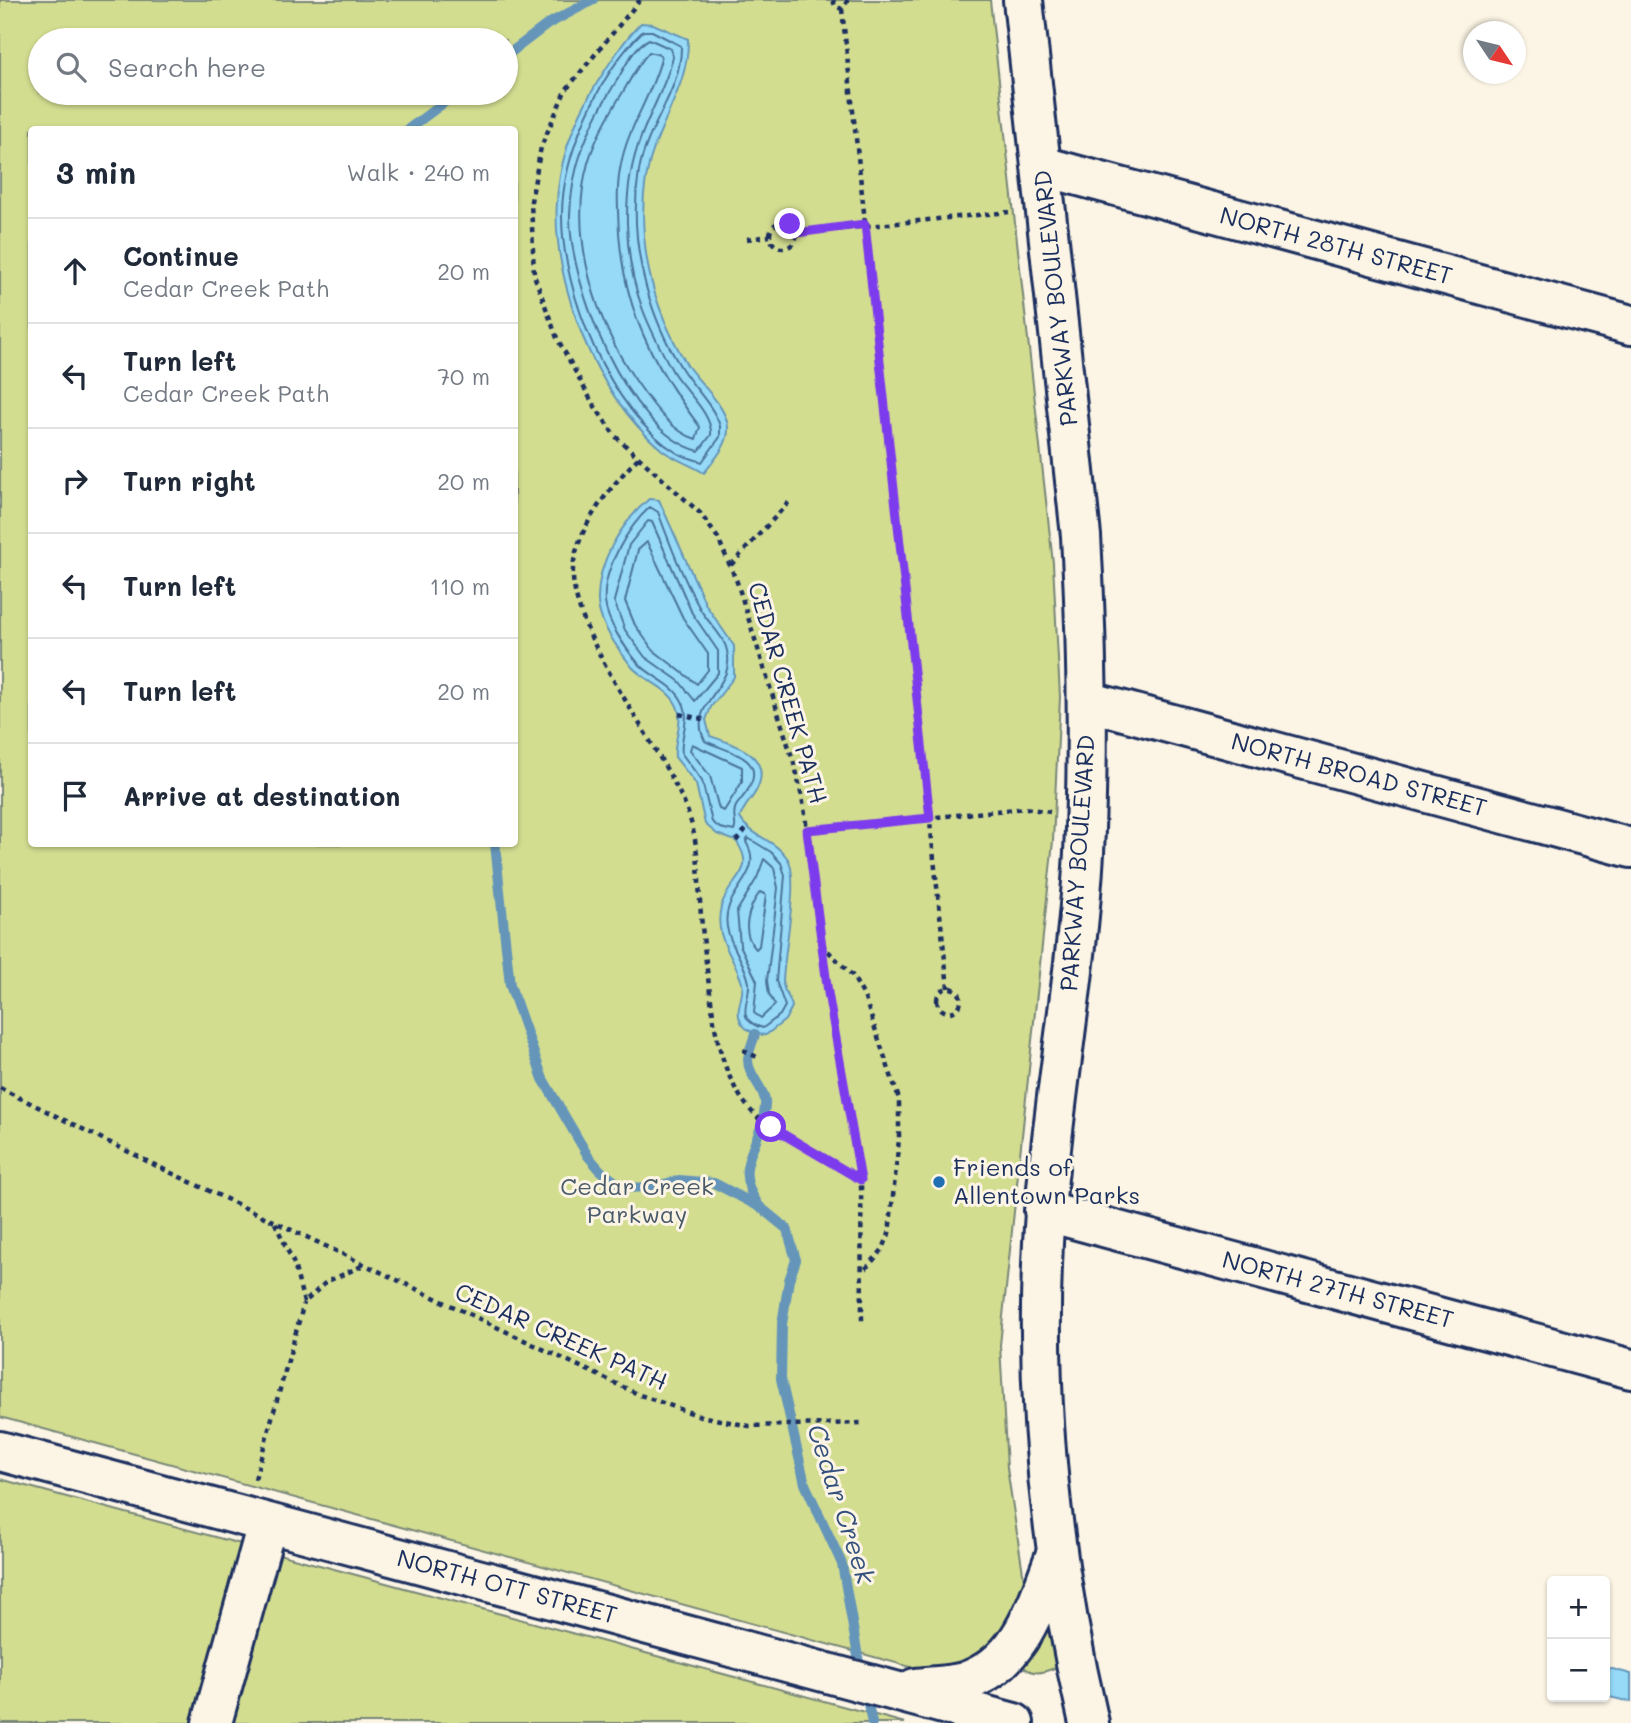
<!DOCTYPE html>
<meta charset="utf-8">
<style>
body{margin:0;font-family:Mali,sans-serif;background:#f2f2f3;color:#1f2937}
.controls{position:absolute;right:21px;bottom:21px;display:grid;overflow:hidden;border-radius:7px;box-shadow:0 2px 5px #0004}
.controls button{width:63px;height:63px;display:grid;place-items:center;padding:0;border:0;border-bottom:2px solid #e0e1e3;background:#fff;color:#1f2937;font:35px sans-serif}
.compass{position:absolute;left:1463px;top:21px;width:63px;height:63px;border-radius:50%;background:#fff;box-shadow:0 2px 5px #0004;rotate:125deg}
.stop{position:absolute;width:21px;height:21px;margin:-16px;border:5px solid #7c3aed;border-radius:50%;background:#fff}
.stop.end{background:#7c3aed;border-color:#fff;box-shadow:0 2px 7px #0008}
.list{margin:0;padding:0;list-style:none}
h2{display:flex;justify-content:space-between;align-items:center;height:91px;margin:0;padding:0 28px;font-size:30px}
h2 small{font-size:23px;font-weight:400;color:#747a83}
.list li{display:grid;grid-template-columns:46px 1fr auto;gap:21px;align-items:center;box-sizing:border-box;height:105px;padding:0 28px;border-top:2px solid #e0e1e3}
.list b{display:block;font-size:26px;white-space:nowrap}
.list p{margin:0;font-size:23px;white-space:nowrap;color:#747a83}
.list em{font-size:23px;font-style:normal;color:#747a83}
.icon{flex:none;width:38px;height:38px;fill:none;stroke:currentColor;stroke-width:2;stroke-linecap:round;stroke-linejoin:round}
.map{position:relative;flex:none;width:1631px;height:1723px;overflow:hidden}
.search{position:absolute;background:#fff;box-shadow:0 2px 5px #0004;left:28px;top:28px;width:490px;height:77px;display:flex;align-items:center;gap:18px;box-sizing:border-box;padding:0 24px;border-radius:38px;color:#747a83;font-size:26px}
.panel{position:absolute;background:#fff;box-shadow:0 2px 5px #0004;left:28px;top:126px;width:490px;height:721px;border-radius:7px}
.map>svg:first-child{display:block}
.green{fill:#d3dd90;stroke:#778677;stroke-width:2;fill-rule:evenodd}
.water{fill:#96daf8;stroke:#6596ba;stroke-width:2}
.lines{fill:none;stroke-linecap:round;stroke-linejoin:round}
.shore{stroke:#4c739c;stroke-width:2}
.stream{stroke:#6596ba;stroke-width:10}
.minor-casing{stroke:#1b2f5e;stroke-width:44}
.path{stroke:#1b2f5e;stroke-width:4.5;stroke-dasharray:5 5;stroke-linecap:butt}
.minor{stroke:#fcf5e5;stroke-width:38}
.route{stroke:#7c3aed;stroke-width:9}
.poi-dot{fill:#1f6fb2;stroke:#fcf5e5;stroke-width:2.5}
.labels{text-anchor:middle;stroke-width:6;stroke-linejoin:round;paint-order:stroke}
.street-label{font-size:24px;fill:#1b2f5e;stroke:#fcf5e5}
.poi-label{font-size:24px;fill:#1b2f5e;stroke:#fcf5e5;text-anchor:start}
.park-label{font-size:24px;fill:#495a6a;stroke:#fcf5e5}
.water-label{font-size:26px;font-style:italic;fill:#34517d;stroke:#fcf5e5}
</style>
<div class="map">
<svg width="1631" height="1723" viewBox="0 0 1631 1723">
<rect width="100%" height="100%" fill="#fcf5e5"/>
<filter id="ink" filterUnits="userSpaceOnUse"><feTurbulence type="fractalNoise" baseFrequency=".0143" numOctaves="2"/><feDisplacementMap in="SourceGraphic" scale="14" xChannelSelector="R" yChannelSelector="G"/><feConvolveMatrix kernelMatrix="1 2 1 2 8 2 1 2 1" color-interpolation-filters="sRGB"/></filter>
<g filter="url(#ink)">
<path class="green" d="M0 0H990L1053 563 1060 697 1053 841 1000 1345 1007 1468 1025 1586 1002 1647 936 1674 0 1417ZM40 40H506V93H40ZM32 130H514V844H32Z
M0 1479 905 1723H0Z
M1050 1618 1057 1667C1041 1674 1031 1676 1018 1662Z"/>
<path class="water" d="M641 23 653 24 688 39C689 78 668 109 655 145 640 184 641 230 649 271 656 304 670 336 687 365 699 383 726 405 728 427 729 445 714 460 704 473 690 464 675 460 662 450 627 421 600 379 583 337 547 246 544 168 597 83 611 61 623 41 641 23Z
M649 499 659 500 706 605 734 646V677L711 707 706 720 710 736C734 744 773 755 757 789 752 800 743 806 740 818 750 836 776 840 788 859 800 880 783 955 783 983 783 992 791 998 792 1007L785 1020 766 1035C755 1035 744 1030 740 1020 735 1007 745 996 742 983 735 957 713 938 721 907 728 878 759 873 736 841L717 834 705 824 696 784 675 757C673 739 685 721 676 704 667 687 645 681 632 667 619 650 598 623 598 601 597 562 621 523 649 499Z
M1605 1667 1631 1674V1702L1605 1696Z"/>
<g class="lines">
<path class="shore" d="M643 31H652L681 46C682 90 646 127 639 171 628 238 646 312 682 369 694 388 713 405 720 426V437L702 462C694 459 684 457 677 453 610 413 562 291 562 217 561 157 600 72 643 31Z
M649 39 671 49 673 57C666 85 651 110 641 137 621 189 623 257 643 310 651 331 662 352 673 372 684 390 713 414 711 435L699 451C626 432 569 284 570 215 571 167 589 125 614 85 624 70 632 48 649 39Z
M649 52 660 55 661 59C652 95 628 127 621 164 616 187 618 210 619 233 625 313 653 365 700 427L696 439C671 432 650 401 636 381 595 321 568 235 588 163 595 138 609 114 623 92 631 78 638 64 649 52Z
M650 507 658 512C670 544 682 576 699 607 706 621 721 632 726 647 740 687 685 702 705 741 724 751 767 756 749 788 746 794 740 800 736 806 731 816 738 824 734 831L720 828 712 822 702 781 682 754C679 736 692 719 682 701 673 683 652 678 638 663 625 648 607 622 605 602 602 570 628 527 650 507Z
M648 521 652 522 692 613 718 651V673L695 701 679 681 645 657 625 630 614 601 629 545Z
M647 542 683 618 708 654V670L697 684 653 650 635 625 625 601 638 550Z
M692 744 742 767V782L724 811 719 809 710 776 690 750Z
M748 838 771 852 781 863 785 875 776 981 785 1006 780 1015 763 1028C755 1026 749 1023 746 1016 743 1007 750 994 749 983 745 957 718 935 729 906 738 882 762 869 746 842Z
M764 859 774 868 778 888 767 981 769 994 775 1005 761 1018 754 1013 757 981 740 945 737 911 757 878Z
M760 892 766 895 759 946 756 949C740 933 748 908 760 892Z"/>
<path class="stream" d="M506 56 548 24 593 0
M407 130 457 93
M495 844 510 985 543 1079 588 1156 601 1171 624 1188 653 1187 679 1180 714 1183 760 1207 787 1229 796 1260 789 1280 782 1324 781 1379 805 1484 842 1564 861 1674
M755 1034C753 1042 748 1052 748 1060 748 1077 767 1089 765 1106 762 1148 730 1164 758 1204
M865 1690 872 1723"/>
<g class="minor-casing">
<path id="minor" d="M1023 0 1081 536C1087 641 1089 747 1084 853 1076 991 1047 1127 1042 1265 1036 1419 1054 1573 1089 1723
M1042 166 1631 325
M1087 701 1631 848
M1044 1211 1631 1369
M0 1451 1014 1723
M915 1688C931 1686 949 1686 964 1682 1022 1663 1036 1605 1056 1554
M212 1723 267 1524"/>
</g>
<path class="path" d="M640 0 565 91 541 147 531 201 534 275 557 338 592 402 615 436 700 513 718 538 737 582 796 770 804 807 828 993 861 1180 862 1322
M833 0 835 6 842 9 848 0
M842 9 948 988
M770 235a13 13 0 1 1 26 0a13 13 0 1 1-26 0Z
M796 233 1009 212
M747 239 770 236
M638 458C612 485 581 522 574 561 561 624 663 747 687 810 700 844 698 880 701 915 704 950 709 986 714 1021 720 1057 731 1092 758 1118L861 1180
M731 565 789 502
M679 714 706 720
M807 830 1025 808 1050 812
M736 841 746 829
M821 944 852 975 864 996 899 1099V1139L889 1234 883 1249 863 1272
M937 1000a12 12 0 1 1 24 0a12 12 0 1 1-24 0Z
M743 1050 757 1057
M0 1088 163 1169 640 1395 700 1416 749 1426 864 1423
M275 1223 294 1264 304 1303 326 1282 364 1265
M255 1479 304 1303"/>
<use href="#minor" class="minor"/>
</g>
</g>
<g class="lines" filter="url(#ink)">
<path class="route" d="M771 1127 861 1180 828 993 807 830 930 818 865 224 796 233 790 224"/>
</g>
<circle class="poi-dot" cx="939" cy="1182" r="7"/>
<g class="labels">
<g class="street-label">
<text transform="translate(1336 246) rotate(15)" y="8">NORTH 28TH STREET</text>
<text transform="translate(1056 298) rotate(-96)" y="8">PARKWAY BOULEVARD</text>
<text transform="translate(787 693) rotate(74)" y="8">CEDAR CREEK PATH</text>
<text transform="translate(1359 775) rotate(15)" y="8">NORTH BROAD STREET</text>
<text transform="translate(1078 863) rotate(-86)" y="8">PARKWAY BOULEVARD</text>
<text transform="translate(1338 1290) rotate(15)" y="8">NORTH 27TH STREET</text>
<text transform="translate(561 1337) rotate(24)" y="8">CEDAR CREEK PATH</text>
<text transform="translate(507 1587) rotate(15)" y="8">NORTH OTT STREET</text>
</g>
<g class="poi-label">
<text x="953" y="1176">Friends of<tspan x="953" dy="28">Allentown Parks</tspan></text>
</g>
<g class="park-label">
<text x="637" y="1195">Cedar Creek<tspan x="637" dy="28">Parkway</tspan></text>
</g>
<g class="water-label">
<text transform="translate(841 1504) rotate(72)" y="9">Cedar Creek</text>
</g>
</g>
</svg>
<div class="controls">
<button>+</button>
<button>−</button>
</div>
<svg class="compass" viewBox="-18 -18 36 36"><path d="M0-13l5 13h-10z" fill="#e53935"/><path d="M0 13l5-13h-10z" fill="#747a83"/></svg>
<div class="stop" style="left:771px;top:1127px"></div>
<div class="stop end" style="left:790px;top:224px"></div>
<div class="search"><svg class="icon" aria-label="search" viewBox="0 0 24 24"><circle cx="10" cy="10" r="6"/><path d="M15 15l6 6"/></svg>Search here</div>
<section class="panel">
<h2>3 min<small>Walk · 240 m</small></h2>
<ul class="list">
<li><svg class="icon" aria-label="ahead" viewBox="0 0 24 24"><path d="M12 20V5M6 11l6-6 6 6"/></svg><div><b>Continue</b><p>Cedar Creek Path</p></div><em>20 m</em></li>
<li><svg class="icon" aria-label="left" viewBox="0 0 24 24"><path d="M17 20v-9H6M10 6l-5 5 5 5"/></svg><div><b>Turn left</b><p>Cedar Creek Path</p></div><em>70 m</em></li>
<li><svg class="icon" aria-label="right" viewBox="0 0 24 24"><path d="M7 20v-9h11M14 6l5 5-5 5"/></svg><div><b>Turn right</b></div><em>20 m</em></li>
<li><svg class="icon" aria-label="left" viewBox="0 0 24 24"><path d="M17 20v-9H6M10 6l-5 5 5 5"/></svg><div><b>Turn left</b></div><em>110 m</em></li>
<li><svg class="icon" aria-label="left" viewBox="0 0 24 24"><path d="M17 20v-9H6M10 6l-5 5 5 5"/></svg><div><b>Turn left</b></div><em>20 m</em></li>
<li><svg class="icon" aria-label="arrive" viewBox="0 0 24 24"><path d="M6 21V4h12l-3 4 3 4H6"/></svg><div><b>Arrive at destination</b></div></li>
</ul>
</section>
</div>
